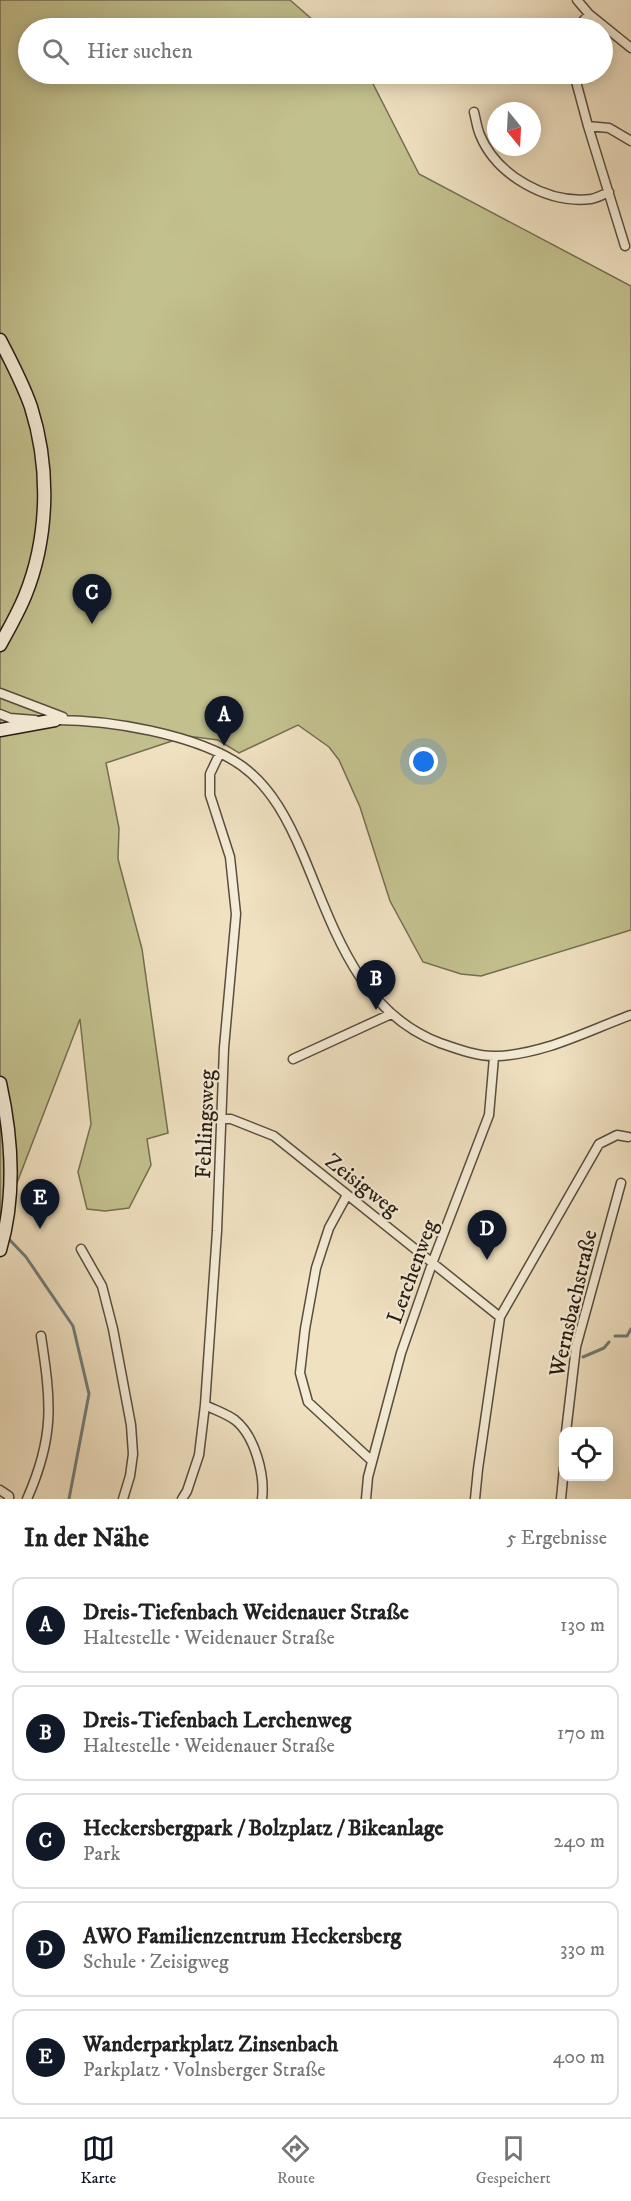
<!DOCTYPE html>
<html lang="de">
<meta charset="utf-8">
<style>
body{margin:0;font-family:"IM FELL DW Pica",serif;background:#f2f2f2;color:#222}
.controls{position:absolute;right:18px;bottom:18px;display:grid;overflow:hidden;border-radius:12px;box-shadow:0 3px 15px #0003}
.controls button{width:54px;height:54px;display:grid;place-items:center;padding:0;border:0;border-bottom:2px solid #e0e0e0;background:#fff;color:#222;font:30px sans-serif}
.compass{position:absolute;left:487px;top:102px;width:54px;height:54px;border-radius:50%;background:#fff;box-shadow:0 3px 15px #0003;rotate:162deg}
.you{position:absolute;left:424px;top:762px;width:21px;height:21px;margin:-15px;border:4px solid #fff;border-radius:50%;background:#1a73e8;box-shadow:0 0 0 9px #1a73e833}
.badge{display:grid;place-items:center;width:39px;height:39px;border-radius:50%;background:#111827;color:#fff;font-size:20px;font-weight:700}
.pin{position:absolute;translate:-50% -50px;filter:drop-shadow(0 2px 3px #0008)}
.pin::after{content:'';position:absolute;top:32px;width:21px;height:18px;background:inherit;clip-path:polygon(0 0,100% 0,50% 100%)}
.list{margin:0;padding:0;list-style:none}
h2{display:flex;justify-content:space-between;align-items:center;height:78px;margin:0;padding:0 24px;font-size:26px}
h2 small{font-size:20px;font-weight:400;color:#767676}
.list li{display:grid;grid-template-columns:39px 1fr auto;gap:18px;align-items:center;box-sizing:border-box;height:96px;margin:0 12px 12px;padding:0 12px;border:2px solid #e0e0e0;border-radius:12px}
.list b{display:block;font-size:22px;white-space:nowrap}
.list p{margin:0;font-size:20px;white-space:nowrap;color:#767676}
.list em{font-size:20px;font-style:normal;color:#767676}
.icon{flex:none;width:33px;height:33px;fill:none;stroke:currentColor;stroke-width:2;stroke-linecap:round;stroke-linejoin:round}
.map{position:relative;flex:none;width:631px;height:1499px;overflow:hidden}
.search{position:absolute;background:#fff;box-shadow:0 3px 15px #0003;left:18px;right:18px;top:18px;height:66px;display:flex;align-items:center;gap:15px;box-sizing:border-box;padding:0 21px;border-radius:33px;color:#767676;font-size:22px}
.sheet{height:618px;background:#fff}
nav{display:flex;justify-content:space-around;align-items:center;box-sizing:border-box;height:84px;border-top:2px solid #e0e0e0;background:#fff;font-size:16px;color:#767676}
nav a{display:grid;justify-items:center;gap:3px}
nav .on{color:#111827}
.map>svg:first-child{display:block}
.green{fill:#c2c08d;stroke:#746e50;stroke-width:1.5}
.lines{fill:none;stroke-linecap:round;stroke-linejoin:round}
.stream{stroke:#707c7a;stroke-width:3}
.street-casing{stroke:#594e3e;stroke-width:11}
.secondary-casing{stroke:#271d13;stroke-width:15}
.street{stroke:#f5ecd7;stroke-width:8}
.secondary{stroke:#f5ecd7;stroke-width:12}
.labels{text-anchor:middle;stroke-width:4.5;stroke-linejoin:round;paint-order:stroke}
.street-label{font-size:22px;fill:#271d13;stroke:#f5ecd7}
</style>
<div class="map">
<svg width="631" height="1499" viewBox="0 0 631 1499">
<rect width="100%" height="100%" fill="#f0e1c1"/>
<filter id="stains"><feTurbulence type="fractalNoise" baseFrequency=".00333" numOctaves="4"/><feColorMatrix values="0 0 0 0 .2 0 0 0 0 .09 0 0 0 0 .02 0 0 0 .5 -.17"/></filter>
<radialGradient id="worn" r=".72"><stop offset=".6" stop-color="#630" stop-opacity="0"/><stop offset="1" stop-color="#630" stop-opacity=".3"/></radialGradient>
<path class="green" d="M0 0H290L322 28H28V74H368L419 174 631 286V930L481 976 461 974 423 962 390 901 360 807 339 760 329 747 298 725 239 753 218 740 187 736 106 763 119 828 118 859 142 949 168 1133 147 1139 151 1165 129 1208 105 1211 87 1209 78 1172 91 1124 80 1019 0 1227Z"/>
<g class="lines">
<path class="stream" d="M7 1237 26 1257 73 1326 89 1394 69 1499
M615 1336H627L631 1329
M583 1357 604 1348 609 1342"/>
<g class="street-casing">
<path id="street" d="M577 0 589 14 631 48
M577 28 589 14
M574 74 588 126 625 246
M474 112C476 120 477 128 480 135 497 176 548 204 591 199 597 198 604 194 609 192
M588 126 609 128 631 141
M0 693 63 717
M0 714 10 718 35 720
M51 720C106 719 197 734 242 766 272 788 289 822 303 855 334 928 358 1012 440 1043 457 1049 479 1057 497 1056 545 1054 587 1031 631 1015
M293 1059 391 1014
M223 1119H231L274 1136 500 1317
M347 1195 329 1228 316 1268 305 1329 300 1373 308 1402 372 1461
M81 1249 102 1286 113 1329 131 1425 133 1454 130 1476 123 1499
M205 1405C215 1410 227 1414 235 1420 255 1436 265 1475 262 1499
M566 1432 576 1347 621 1183
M0 1490 9 1496V1499
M27 1499C55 1436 51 1402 41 1336
M182 1499 187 1491 199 1455 205 1405 217 1231 224 1048 236 914 230 857 210 795V774L220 753
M366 1499 368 1477 401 1353 433 1261 489 1115 494 1057
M475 1499 478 1469 500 1317 599 1144 617 1135 628 1137
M561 1499 564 1468"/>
</g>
<g class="secondary-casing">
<path id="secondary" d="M0 340C11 361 23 384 31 407 50 467 49 537 25 596 18 613 9 629 0 645
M0 730 55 720
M0 1083C12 1137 16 1196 0 1250"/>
</g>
<use href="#street" class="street"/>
<use href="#secondary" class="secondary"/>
</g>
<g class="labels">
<g class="street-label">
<text transform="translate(204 1124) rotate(-88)" y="8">Fehlingsweg</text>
<text transform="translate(363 1184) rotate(38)" y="8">Zeisigweg</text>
<text transform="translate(411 1271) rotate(-70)" y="8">Lerchenweg</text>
<text transform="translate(572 1303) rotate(-77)" y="8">Wernsbachstraße</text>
</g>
</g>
<rect width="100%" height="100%" filter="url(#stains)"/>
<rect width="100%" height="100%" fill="url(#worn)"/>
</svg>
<div class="controls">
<button><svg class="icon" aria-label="locate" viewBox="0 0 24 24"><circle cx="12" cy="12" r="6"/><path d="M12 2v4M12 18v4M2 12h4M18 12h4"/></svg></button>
</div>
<svg class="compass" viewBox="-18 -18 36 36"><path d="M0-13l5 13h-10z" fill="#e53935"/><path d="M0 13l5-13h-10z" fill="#767676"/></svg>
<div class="you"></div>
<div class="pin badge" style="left:224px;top:746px">A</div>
<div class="pin badge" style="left:376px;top:1010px">B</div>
<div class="pin badge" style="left:92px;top:624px">C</div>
<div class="pin badge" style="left:487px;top:1260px">D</div>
<div class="pin badge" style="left:40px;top:1229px">E</div>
<div class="search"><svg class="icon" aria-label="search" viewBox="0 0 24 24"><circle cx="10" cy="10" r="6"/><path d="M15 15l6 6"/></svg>Hier suchen</div>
</div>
<section class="sheet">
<h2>In der Nähe<small>5 Ergebnisse</small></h2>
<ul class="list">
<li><span class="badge">A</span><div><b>Dreis-Tiefenbach Weidenauer Straße</b><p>Haltestelle · Weidenauer Straße</p></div><em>130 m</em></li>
<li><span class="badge">B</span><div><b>Dreis-Tiefenbach Lerchenweg</b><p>Haltestelle · Weidenauer Straße</p></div><em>170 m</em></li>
<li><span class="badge">C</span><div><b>Heckersbergpark / Bolzplatz / Bikeanlage</b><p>Park</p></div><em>240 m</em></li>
<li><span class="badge">D</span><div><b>AWO Familienzentrum Heckersberg</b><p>Schule · Zeisigweg</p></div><em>330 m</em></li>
<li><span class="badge">E</span><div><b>Wanderparkplatz Zinsenbach</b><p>Parkplatz · Volnsberger Straße</p></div><em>400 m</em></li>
</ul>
</section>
<nav>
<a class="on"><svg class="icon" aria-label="map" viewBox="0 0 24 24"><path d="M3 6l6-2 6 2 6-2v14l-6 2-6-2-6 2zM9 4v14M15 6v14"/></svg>Karte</a>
<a><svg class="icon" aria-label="directions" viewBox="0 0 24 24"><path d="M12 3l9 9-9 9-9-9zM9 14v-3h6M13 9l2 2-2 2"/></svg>Route</a>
<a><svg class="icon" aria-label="saved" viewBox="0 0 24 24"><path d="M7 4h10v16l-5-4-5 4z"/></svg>Gespeichert</a>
</nav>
